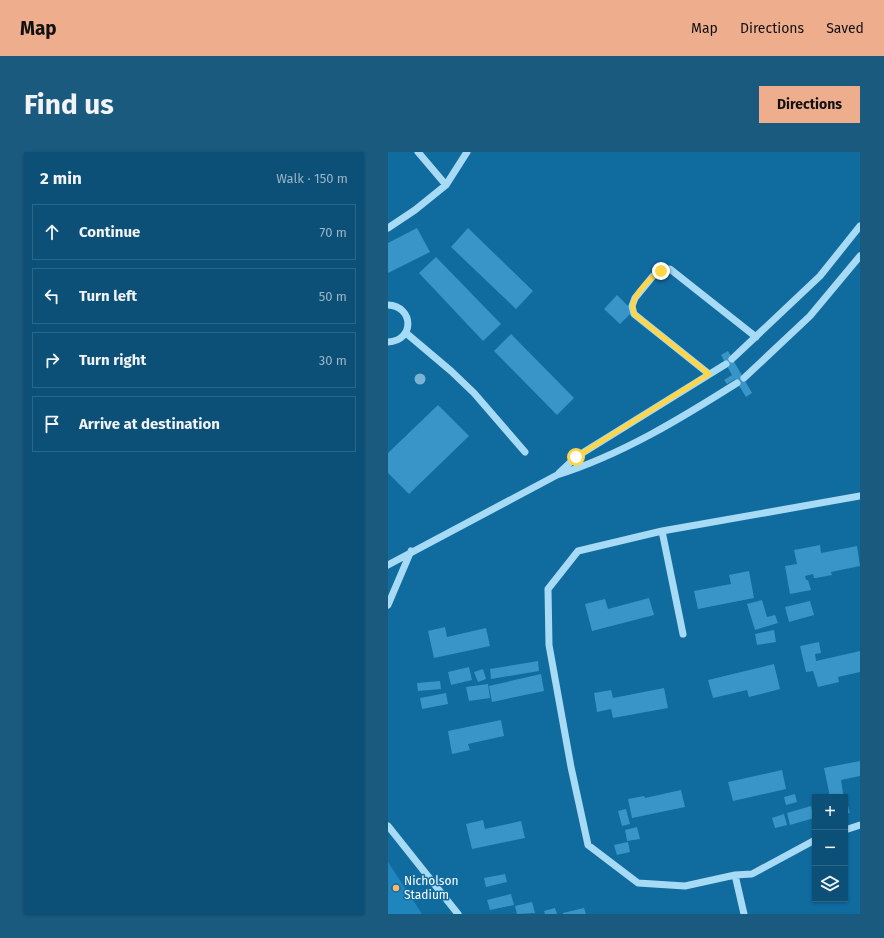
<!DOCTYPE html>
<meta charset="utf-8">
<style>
body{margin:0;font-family:"Fira Sans",sans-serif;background:#1a5a7f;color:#f1f3f6}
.controls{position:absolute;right:12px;bottom:12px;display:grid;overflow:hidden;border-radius:0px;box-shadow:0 1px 3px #0004}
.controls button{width:36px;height:36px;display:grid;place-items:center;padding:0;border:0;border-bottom:1px solid #2c6789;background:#0c5077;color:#f1f3f6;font:20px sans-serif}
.stop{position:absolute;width:12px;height:12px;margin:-9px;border:3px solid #ffd54a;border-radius:50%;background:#fff}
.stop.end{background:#ffd54a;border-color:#fff;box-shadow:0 1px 4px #0008}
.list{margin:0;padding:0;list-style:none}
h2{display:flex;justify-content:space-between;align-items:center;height:52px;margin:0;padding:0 16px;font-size:17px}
h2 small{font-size:13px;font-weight:400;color:#9ab5c6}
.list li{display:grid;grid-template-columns:26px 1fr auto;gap:12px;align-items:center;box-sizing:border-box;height:56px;margin:0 8px 8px;padding:0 8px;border:1px solid #2c6789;border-radius:0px}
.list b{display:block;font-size:15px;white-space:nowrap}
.list em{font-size:13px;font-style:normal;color:#9ab5c6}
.icon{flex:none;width:22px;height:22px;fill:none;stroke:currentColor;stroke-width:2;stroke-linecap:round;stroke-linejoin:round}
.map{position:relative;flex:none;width:472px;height:762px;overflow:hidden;border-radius:0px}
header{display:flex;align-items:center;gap:24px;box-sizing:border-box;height:56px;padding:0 20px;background:#eead8d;color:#111}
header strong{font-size:19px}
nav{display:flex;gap:22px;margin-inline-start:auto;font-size:14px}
.intro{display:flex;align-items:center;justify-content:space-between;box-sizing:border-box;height:96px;padding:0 24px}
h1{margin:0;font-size:28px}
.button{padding:10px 18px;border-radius:0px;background:#eead8d;color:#111;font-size:14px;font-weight:700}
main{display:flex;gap:24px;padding:0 24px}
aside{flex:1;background:#0c5077;border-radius:0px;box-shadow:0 1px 3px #0004}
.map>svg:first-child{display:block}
.green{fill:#1f85bd}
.building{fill:#3995c7}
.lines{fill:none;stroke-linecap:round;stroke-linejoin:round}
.minor{stroke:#a7daf5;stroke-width:7}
.tree{fill:#7ab3d3}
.route{stroke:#ffd54a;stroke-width:5}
.poi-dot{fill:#ffb76c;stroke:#106b9f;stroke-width:1.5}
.labels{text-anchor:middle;stroke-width:3;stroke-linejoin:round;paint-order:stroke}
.poi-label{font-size:12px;fill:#fff;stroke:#106b9f;text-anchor:start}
</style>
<header>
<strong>Map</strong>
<nav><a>Map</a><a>Directions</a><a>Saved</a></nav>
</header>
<div class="intro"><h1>Find us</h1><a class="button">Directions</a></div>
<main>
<aside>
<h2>2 min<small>Walk · 150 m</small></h2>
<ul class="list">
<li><svg class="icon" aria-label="ahead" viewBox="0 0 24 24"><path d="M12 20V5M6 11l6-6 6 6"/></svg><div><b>Continue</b></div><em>70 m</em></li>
<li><svg class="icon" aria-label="left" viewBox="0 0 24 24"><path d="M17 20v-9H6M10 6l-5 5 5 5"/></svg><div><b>Turn left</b></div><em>50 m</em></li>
<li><svg class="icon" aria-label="right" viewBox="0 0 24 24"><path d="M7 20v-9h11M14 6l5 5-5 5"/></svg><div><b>Turn right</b></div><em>30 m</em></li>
<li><svg class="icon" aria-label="arrive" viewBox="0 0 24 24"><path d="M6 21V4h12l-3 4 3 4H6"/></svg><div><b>Arrive at destination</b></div></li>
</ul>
</aside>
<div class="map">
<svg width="472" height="762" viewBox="0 0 472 762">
<rect width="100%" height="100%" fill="#106b9f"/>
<path class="green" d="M0 710 34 762H0Z"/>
<path class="building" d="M29 76 42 100 0 121V91Z
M80 76 145 139 128 157 63 95Z
M48 105 113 172 95 189 31 121Z
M229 143 245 159 232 172 216 157Z
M123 182 186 246 169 263 106 199Z
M340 199 364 241 358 245 347 227 339 232 336 228 344 223 333 203Z
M50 253 81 284 21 342 0 321V301Z
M432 393 433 401 469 394 472 414 443 420 444 423 428 426H426L425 422 417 424 418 428H420L423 438 402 442 397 414 409 412 406 398Z
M361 419 366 446 310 457 306 439 343 432 341 423Z
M261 446 266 463 204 479 197 452 217 447 220 457Z
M374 448 379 465 387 463 390 471 367 478 359 452Z
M422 449 426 463 401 470 397 455Z
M57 475 59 485 98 476 102 494 46 506 40 479Z
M386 478 388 490 369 493 367 482Z
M431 490 433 501 427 502 428 509 472 499V520L450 525 451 530 430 535 425 519 418 520 412 494Z
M150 509 151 519 103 527 102 517Z
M386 512 392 537 361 545 359 538 325 546 320 528Z
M81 515 84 528 63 533 60 520Z
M95 517 98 527 90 530 86 520Z
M153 522 156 539 104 550 101 534Z
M52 529 53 537 30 539 29 531Z
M100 532 102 546 81 549 78 535Z
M276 536 280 556 225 566 223 557 209 560 206 541 223 538 225 546Z
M58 541 60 552 34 557 32 546Z
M113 568 116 584 80 592 82 598 64 602 60 579Z
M472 609V624L453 628 455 642 442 645 436 616Z
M394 618 398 637 345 649 340 630Z
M293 638 297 655 244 666 240 647 256 644 257 646Z
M407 642 409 650 398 653 396 645Z
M457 650H459L462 661 457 662Z
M423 654 426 666 402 673 399 661Z
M238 657 242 672 234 674 230 659Z
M396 662 399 673 387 676 384 666Z
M95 668 97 677 133 669 137 686 84 697 78 672Z
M249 675 252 687 239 689 237 678Z
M240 690 242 700 229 703 226 693Z
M117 722 119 730 98 735 96 726Z
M123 742 126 753 102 758 99 748Z
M144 750 147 761 129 762 127 754Z
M167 756 169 762H157L156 759Z
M196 756 198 762H175V761Z"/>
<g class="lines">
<path class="minor" d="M30 0 58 33
M0 76 27 58 58 33 79 0
M0 153C26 154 27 189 0 190
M18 181 63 219 86 241 137 300
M344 207 432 124 472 74
M321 222 246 162 244 154 247 146 265 124 273 119 282 117 368 185
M356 226 422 164 472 104
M171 321 188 305 338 212
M274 379 295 482
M0 413 169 323C233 303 292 267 349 231
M0 453 23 399
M0 674 70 762
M457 678 472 673
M427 688 364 722 347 723 297 734 250 731 200 693 183 615 161 493 160 437 190 399 274 379 472 344
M347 723 356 762"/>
</g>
<circle class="tree" cx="32" cy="227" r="5.5"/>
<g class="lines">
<path class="route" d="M188 305 321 222 246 162C246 159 244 155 245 153 246 142 264 124 273 119"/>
</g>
<circle class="poi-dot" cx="8" cy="736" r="4"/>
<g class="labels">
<g class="poi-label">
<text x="16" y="733">Nicholson<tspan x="16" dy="14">Stadium</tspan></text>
</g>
</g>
</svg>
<div class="controls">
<button>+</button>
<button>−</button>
<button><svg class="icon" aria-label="layers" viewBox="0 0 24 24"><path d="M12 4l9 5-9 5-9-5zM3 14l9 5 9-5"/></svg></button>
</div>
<div class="stop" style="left:188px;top:305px"></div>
<div class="stop end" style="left:273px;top:119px"></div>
</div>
</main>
